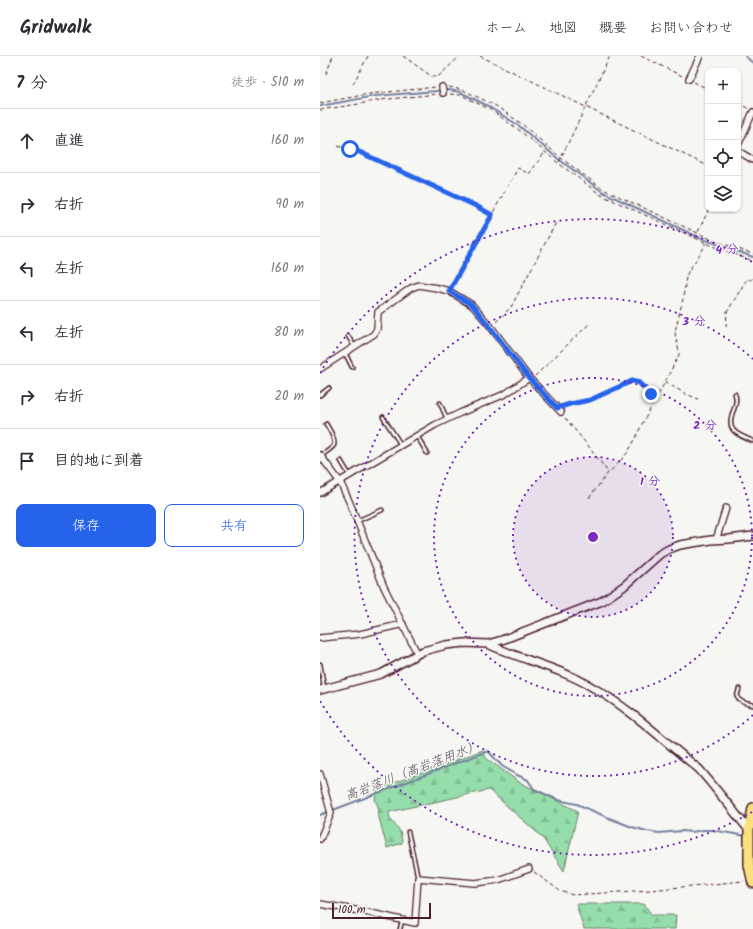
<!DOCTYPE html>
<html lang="ja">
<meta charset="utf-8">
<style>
body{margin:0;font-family:Kalam,"Klee One",sans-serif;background:#f2f2f3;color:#2b2b33}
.controls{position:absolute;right:12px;top:12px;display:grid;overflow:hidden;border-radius:8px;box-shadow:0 1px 3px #0004}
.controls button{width:36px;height:36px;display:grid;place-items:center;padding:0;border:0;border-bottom:1px solid #e1e1e2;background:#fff;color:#2b2b33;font:20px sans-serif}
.scale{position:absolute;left:12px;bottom:10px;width:99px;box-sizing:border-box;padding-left:4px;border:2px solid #4a1f2b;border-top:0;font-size:11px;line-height:14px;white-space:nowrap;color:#4a1f2b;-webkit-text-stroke:3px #f6f6f2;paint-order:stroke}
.stop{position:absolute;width:12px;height:12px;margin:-9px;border:3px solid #2563eb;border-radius:50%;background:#fff}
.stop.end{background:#2563eb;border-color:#fff;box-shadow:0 1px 4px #0008}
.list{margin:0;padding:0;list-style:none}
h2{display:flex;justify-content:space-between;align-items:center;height:52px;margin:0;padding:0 16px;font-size:17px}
h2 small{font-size:13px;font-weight:400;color:#7c7c81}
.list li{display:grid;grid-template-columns:26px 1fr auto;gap:12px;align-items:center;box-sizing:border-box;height:64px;padding:0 16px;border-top:1px solid #e1e1e2}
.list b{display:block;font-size:15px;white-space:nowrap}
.list em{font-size:13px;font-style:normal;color:#7c7c81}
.actions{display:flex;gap:8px;padding:12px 16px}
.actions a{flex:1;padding:9px 0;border:1px solid #2563eb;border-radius:8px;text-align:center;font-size:14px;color:#2563eb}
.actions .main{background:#2563eb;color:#fff}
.icon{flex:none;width:22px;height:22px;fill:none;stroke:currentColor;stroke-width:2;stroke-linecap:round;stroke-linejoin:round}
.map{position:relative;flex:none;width:433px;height:873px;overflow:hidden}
header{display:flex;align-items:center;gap:24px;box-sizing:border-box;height:56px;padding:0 20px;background:#fff;border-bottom:1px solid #e1e1e2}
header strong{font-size:19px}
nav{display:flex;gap:22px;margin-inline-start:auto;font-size:14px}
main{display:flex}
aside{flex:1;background:#fff}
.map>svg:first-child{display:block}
.forest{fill:url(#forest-firs);stroke:#707e6b}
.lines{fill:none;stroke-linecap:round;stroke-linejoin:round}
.stream{stroke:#75809f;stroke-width:2}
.service-casing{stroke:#4a1f2b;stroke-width:5.5}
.minor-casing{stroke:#4a1f2b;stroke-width:8}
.tertiary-casing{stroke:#4a1f2b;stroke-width:10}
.primary-casing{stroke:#4a1f2b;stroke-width:12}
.path{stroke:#4a1f2b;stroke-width:1;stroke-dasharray:4 3;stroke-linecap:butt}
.service{stroke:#f6f6f2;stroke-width:2.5}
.minor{stroke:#f6f6f2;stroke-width:5.5}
.tertiary{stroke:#f6f6f2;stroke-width:7}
.primary{stroke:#fae180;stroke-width:9}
.route{stroke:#2563eb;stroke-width:5}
.ring{fill:none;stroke:#7b2cbf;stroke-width:2;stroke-dasharray:2 4}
.labels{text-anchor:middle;stroke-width:3;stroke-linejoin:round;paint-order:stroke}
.water-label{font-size:13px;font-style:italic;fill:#605065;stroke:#f6f6f2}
.centre{fill:#7b2cbf;stroke:#f6f6f2;stroke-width:2}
.ring-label{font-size:12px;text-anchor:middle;font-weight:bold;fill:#7b2cbf;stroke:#f6f6f2;stroke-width:3;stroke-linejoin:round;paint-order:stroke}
</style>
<header>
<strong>Gridwalk</strong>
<nav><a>ホーム</a><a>地図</a><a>概要</a><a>お問い合わせ</a></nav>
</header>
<main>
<aside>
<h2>7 分<small>徒歩 · 510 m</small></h2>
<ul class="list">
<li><svg class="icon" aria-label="ahead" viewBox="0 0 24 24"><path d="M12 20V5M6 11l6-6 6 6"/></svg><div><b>直進</b></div><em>160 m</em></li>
<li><svg class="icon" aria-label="right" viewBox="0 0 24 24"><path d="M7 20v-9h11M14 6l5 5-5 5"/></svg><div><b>右折</b></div><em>90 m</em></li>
<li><svg class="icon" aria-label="left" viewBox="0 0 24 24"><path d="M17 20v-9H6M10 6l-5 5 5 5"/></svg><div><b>左折</b></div><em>160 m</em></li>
<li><svg class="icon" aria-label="left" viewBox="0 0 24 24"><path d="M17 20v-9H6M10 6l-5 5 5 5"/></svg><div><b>左折</b></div><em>80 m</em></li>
<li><svg class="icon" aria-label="right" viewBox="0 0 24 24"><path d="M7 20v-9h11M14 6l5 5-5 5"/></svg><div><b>右折</b></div><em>20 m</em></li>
<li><svg class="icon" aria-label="arrive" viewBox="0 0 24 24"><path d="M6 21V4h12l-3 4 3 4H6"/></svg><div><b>目的地に到着</b></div></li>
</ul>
<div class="actions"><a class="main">保存</a><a>共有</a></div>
</aside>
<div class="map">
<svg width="433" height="873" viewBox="0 0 433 873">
<defs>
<pattern id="forest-firs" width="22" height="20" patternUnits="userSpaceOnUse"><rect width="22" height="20" fill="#95ddab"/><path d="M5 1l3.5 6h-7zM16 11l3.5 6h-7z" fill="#82bd93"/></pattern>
</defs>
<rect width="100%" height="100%" fill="#f6f6f2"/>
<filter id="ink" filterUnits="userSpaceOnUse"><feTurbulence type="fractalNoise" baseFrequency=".025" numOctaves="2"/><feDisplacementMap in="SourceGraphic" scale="8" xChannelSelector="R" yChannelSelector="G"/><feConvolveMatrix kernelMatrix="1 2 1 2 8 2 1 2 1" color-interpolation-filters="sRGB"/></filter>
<g filter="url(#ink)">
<path class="forest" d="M163 694 166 702 199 726 258 755 244 815 222 781 169 734 69 756C69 766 76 767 80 776 81 779 82 783 82 787L67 792 58 758 59 754 55 743 57 733Z
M256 848H324L332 859H356L355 873H264Z"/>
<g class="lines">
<path class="stream" d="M425 0 433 7
M0 50 55 40 129 34 140 36 166 49 198 69 237 102 283 136 380 182 433 201
M0 759 168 695 182 710 197 719 208 724 214 733 238 744 257 748 289 762 312 771 327 775 339 777 362 775 372 776 383 774H392L426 780"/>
<g class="service-casing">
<path id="service" d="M28 280 34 290
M25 297 32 311
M415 338C417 344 416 348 414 353 405 374 415 378 433 385
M0 339 9 332
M120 347 127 363
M63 361 81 389
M97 380 107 397
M1 400C4 397 12 393 14 389 16 383 9 373 6 368
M21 405 30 420
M37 465 62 454
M0 608 4 631
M419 633 417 641C421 647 426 647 433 649
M88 776 98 822
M80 873 82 865"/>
</g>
<g class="minor-casing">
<path id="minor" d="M369 23 380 0
M122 31 123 37
M418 89 433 56
M418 95 433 104
M0 313 54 278 57 273 58 256 91 232 99 229 117 232 129 235 152 249 171 271 209 322 241 356
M0 399 20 426 29 445 64 531 97 597
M0 437 115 369 140 357 185 338 209 322
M396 484 406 452
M0 582 40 578 83 568
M0 718 11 757 0 783
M0 848 46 856 95 867 98 822 155 827 178 824 209 813"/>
</g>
<g class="tertiary-casing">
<path id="tertiary" d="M168 588C202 604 240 612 272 631 311 653 344 685 379 713L390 726 429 774
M0 634 61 618 103 595 126 589 144 587 168 588 182 584 282 545 304 530 340 498 349 493 360 489 391 484 409 483 433 480"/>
</g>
<g class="primary-casing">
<path id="primary" d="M433 752 429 774V809L433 827"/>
</g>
<path class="path" d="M83 0 111 20 116 21 119 20 140 0
M160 0 388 110
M321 0 362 20
M6 18 13 0
M374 26 388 33
M33 28 48 0
M129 31 143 34 176 50 202 68 241 102 283 133 395 185 433 198
M130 38 141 39 171 54 199 74 238 107 281 139 393 190 433 205
M0 47 49 38 116 31
M418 47 429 53
M0 54 39 48 60 44 117 38
M18 90 26 93 35 94 156 150 172 159
M239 106 290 0
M375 182 389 153
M132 229 198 112 209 118 225 96
M176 266 191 251 237 165
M406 271 407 256 427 223 430 224 433 222
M215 320 269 268
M345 326 366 338 378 343
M244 350 271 344 312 325C322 326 328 336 336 341
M245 362 270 392 288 416
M269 442 288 417 296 410 308 396 316 382 321 370 345 326 359 299C359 291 355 283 355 275L363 243 366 221 368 216 385 190V187
M214 816 240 835 253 839 330 834 424 825"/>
<use href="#service" class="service"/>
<use href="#minor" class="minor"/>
<use href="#tertiary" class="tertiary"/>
<use href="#primary" class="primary"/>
</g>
</g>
<g class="lines" filter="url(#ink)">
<path class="route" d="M30 93 35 94 156 150 172 159 129 235 152 249 170 271 209 322 237 352 250 348 270 344 312 325 318 326 331 338"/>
</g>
<circle cx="273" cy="481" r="80" fill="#7b2cbf" fill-opacity=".12"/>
<g class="ring">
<circle cx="273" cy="481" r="80"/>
<circle cx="273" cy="481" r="159"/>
<path d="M433 659A239 239 0 1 1 433 303"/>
<path d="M432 756A318 318 0 0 1 0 645M0 317A318 318 0 0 1 432 206"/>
</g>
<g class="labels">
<g class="water-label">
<text transform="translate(92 714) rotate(-21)" y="5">高岩落川（高岩落用水）</text>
</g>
</g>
<circle cx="273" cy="481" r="6" class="centre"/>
<g class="ring-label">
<text x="407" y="197">4 分</text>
<text x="374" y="269">3 分</text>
<text x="385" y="373">2 分</text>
<text x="330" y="429">1 分</text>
</g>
</svg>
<div class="controls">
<button>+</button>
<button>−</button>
<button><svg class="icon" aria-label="locate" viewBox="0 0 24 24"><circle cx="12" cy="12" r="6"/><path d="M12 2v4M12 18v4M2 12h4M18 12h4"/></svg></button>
<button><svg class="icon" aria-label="layers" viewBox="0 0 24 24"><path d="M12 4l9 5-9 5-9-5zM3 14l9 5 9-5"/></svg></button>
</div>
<div class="scale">100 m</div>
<div class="stop" style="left:30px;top:93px"></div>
<div class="stop end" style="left:331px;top:338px"></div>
</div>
</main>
